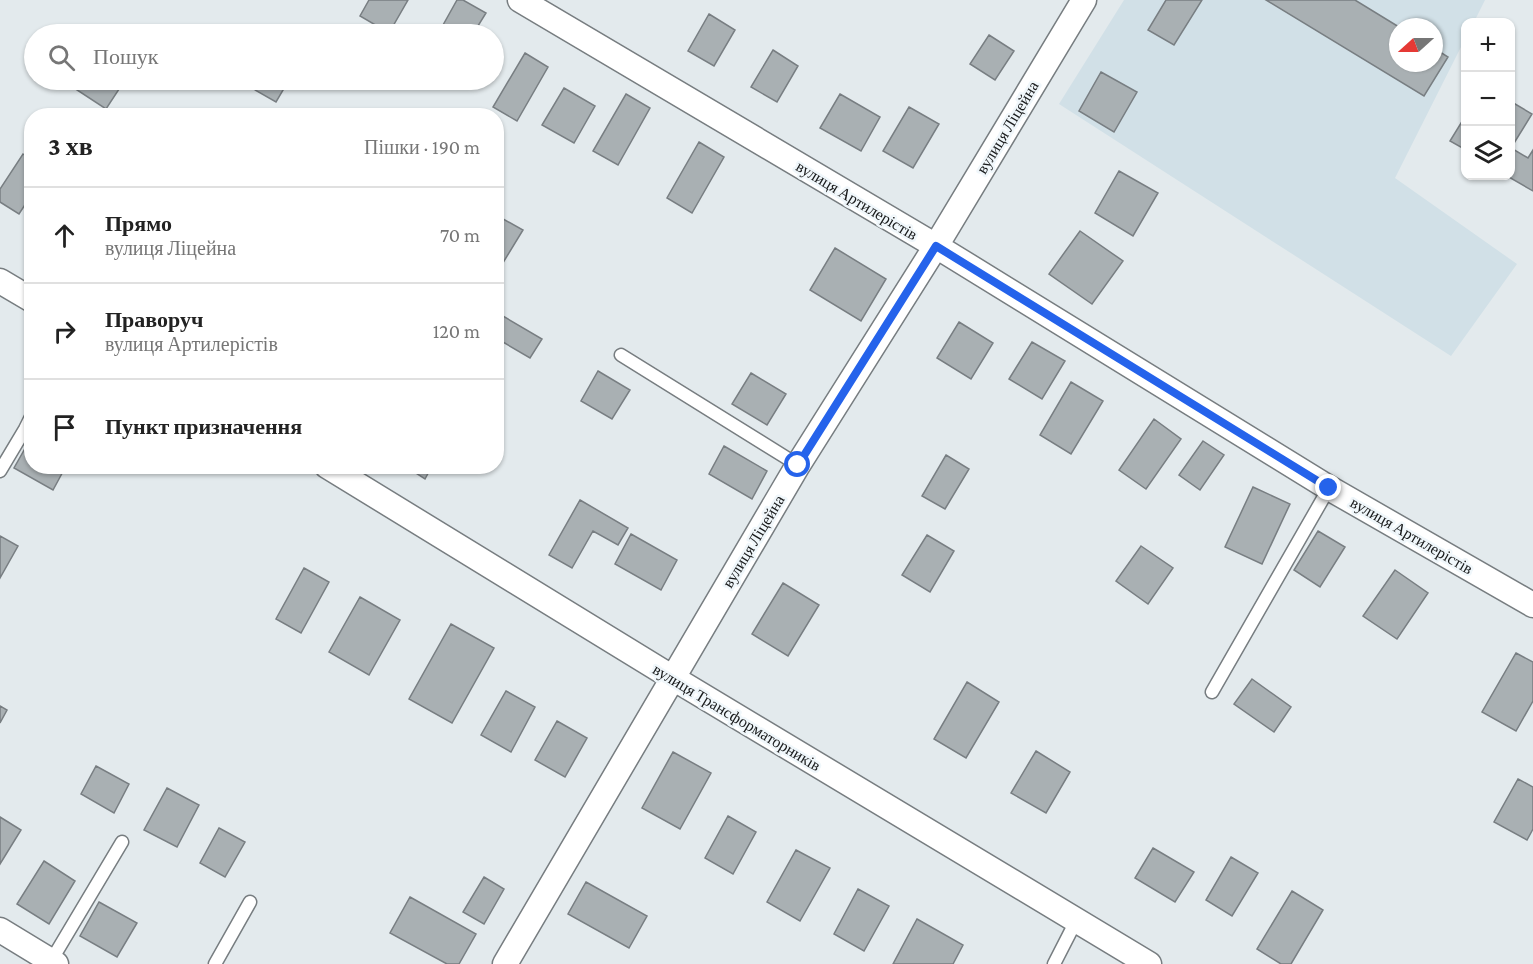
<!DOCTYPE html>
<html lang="uk">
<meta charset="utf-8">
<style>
body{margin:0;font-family:"Crimson Pro",serif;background:#f6f6f6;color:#222}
.controls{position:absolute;right:18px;top:18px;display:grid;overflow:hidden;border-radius:12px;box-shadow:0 2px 4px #0004}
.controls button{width:54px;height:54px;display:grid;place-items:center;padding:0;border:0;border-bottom:2px solid #e0e0e0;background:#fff;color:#222;font:30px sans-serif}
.compass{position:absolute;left:1389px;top:18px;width:54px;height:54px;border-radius:50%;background:#fff;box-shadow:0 2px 4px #0004;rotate:249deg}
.stop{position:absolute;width:18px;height:18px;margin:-14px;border:4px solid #2563eb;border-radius:50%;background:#fff}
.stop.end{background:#2563eb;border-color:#fff;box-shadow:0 2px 6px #0008}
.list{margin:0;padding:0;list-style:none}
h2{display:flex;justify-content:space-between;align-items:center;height:78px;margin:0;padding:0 24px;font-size:26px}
h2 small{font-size:20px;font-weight:400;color:#767676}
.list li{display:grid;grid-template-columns:39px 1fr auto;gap:18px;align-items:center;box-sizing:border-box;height:96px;padding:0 24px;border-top:2px solid #e0e0e0}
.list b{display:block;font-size:22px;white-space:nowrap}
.list p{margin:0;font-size:20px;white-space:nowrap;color:#767676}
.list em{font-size:20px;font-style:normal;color:#767676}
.icon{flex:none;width:33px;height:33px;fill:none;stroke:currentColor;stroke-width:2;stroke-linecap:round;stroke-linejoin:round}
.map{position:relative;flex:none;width:1533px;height:964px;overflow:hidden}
.search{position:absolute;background:#fff;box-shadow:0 2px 4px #0004;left:24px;top:24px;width:480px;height:66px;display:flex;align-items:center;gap:15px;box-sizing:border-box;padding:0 21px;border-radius:33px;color:#767676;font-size:22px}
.panel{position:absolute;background:#fff;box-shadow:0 2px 4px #0004;left:24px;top:108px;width:480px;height:366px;border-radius:24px}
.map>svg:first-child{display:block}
.built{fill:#d1e0e7;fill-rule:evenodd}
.building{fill:#a9b0b3;stroke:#787e82;stroke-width:1.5}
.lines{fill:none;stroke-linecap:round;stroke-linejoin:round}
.service-casing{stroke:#777d80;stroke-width:15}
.minor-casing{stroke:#777d80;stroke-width:27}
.service{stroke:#fff;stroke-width:12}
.minor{stroke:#fff;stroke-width:24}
.route{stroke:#2563eb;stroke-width:8}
.labels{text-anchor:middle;stroke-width:5;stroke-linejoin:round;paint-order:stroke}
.street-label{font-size:16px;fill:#181a1b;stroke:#f0f7fb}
</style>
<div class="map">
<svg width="1533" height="964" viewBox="0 0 1533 964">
<rect width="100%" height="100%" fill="#e3eaed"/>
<path class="built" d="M1124 0H1485L1474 22H1466L1465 39 1395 178 1517 264 1451 356 1059 104ZM1398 27H1434V63H1398Z"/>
<path class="building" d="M369 0H408L389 33 360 16Z
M457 0H463L486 13 473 34H438Z
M1166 0H1202L1174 45 1148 30Z
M1266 0H1355L1399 27 1398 63H1434V48L1448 57 1424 96Z
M709 14 735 30 714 66 688 51Z
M989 35 1014 51 995 80 970 64Z
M773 50 798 66 777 102 751 87Z
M525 53 548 67 517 121 493 107Z
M1101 72 1137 92 1114 132 1079 111Z
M75 80H125L106 109 71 86Z
M245 80H289L276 102 243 83Z
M564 88 595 106 574 143 542 125Z
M626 94 650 108 618 165 593 151Z
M840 94 880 117 861 151 820 128Z
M1510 101 1532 114 1511 148 1528 158 1533 150V191L1507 176H1510Z
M909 107 939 124 913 168 883 151Z
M1466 115V150L1450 141Z
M699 142 724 157 692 213 667 198Z
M23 154 32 160V194L19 214 0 202V189Z
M1119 171 1158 193 1133 236 1095 213Z
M496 215 523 230 501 266 496 264Z
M1080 231 1123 261 1092 304 1049 274Z
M835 248 886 279 861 321 810 290Z
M496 312 542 339 530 358 496 338Z
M959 322 993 343 971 379 937 358Z
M1032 342 1065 361 1042 399 1009 379Z
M598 371 630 390 612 419 581 401Z
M751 373 786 394 767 425 732 404Z
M1071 382 1103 401 1071 454 1040 435Z
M1154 419 1181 439 1146 489 1119 470Z
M32 436V466H66L53 490 14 468Z
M1203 441 1224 455 1200 490 1179 475Z
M724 446 767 471 752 499 709 474Z
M946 455 969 469 945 509 922 496Z
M405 466H432L425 479Z
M1253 487 1290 504 1262 564 1225 547Z
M580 500 628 528 618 545 593 531 572 568 549 555Z
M1318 531 1345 547 1320 587 1294 570Z
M631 534 677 560 661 590 615 564Z
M927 535 954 551 930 592 902 575Z
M0 536 18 546 0 578Z
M1141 546 1173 568 1148 604 1116 581Z
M304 568 329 582 301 633 276 619Z
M1395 570 1428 593 1397 639 1363 616Z
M783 583 819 605 788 656 752 634Z
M360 597 400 620 369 675 329 652Z
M451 624 494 648 452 723 409 699Z
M1516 653 1533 662V701L1516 731 1482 712Z
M1252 679 1291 707 1274 732 1234 704Z
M967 682 999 702 966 758 934 739Z
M506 691 535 707 511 752 481 735Z
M0 706 7 710 0 723Z
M557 721 587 738 565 777 535 760Z
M1036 751 1070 772 1046 813 1011 793Z
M673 752 711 773 680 829 642 808Z
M96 766 129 784 114 813 81 794Z
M1518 779 1533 787V829L1527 840 1494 822Z
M167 788 199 805 177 847 144 830Z
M728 816 756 832 733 874 705 858Z
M0 817 21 830 0 864Z
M219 828 245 842 225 877 200 863Z
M1153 848 1194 872 1175 902 1135 878Z
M796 850 830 868 800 921 767 902Z
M1231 857 1258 873 1232 916 1206 900Z
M44 861 75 881 49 924 17 904Z
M484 877 504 889 484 924 463 912Z
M586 882 647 916 629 948 568 914Z
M858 889 889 906 864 951 834 934Z
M1292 891 1323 910 1291 964H1281L1257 949Z
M410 897 476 934 459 964H447L390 933Z
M99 902 137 923 117 957 80 936Z
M917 919 963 945 953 964H893Z"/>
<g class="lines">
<g class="service-casing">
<path id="service" d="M621 355 798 465
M0 471 25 429 32 415
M1212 692 1329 488
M51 961 122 842
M215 964 250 902
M1054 964 1076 921"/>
</g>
<g class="minor-casing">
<path id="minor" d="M520 0 936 246 1329 488 1533 605
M0 281 32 300
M327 466 673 678 1149 964
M0 930 56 964
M505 964 798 465 936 246 1084 0"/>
</g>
<use href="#service" class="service"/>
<use href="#minor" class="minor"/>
</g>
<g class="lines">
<path class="route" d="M798 465 936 246 1329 488"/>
</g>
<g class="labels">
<g class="street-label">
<text transform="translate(1007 127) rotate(-59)" y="6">вулиця Ліцейна</text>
<text transform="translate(857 200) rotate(31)" y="6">вулиця Артилерістів</text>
<text transform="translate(1412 535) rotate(30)" y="6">вулиця Артилерістів</text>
<text transform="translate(753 541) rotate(-59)" y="6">вулиця Ліцейна</text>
<text transform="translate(737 717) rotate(31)" y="6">вулиця Трансформаторників</text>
</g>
</g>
</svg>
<div class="controls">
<button>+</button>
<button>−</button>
<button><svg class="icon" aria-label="layers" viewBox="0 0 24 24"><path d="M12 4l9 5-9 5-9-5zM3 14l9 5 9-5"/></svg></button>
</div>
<svg class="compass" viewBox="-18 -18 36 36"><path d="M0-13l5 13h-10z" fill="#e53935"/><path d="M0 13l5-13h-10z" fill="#767676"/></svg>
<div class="stop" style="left:798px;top:465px"></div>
<div class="stop end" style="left:1329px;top:488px"></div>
<div class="search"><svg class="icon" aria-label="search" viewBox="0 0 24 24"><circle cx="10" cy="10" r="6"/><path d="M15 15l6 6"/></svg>Пошук</div>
<section class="panel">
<h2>3 хв<small>Пішки · 190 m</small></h2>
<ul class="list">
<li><svg class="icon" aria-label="ahead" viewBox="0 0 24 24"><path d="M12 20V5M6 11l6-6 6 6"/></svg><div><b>Прямо</b><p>вулиця Ліцейна</p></div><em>70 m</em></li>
<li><svg class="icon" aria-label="right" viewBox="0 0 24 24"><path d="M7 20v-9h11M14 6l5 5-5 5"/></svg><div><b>Праворуч</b><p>вулиця Артилерістів</p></div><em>120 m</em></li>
<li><svg class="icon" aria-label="arrive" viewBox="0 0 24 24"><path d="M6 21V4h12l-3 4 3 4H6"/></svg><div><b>Пункт призначення</b></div></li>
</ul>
</section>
</div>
